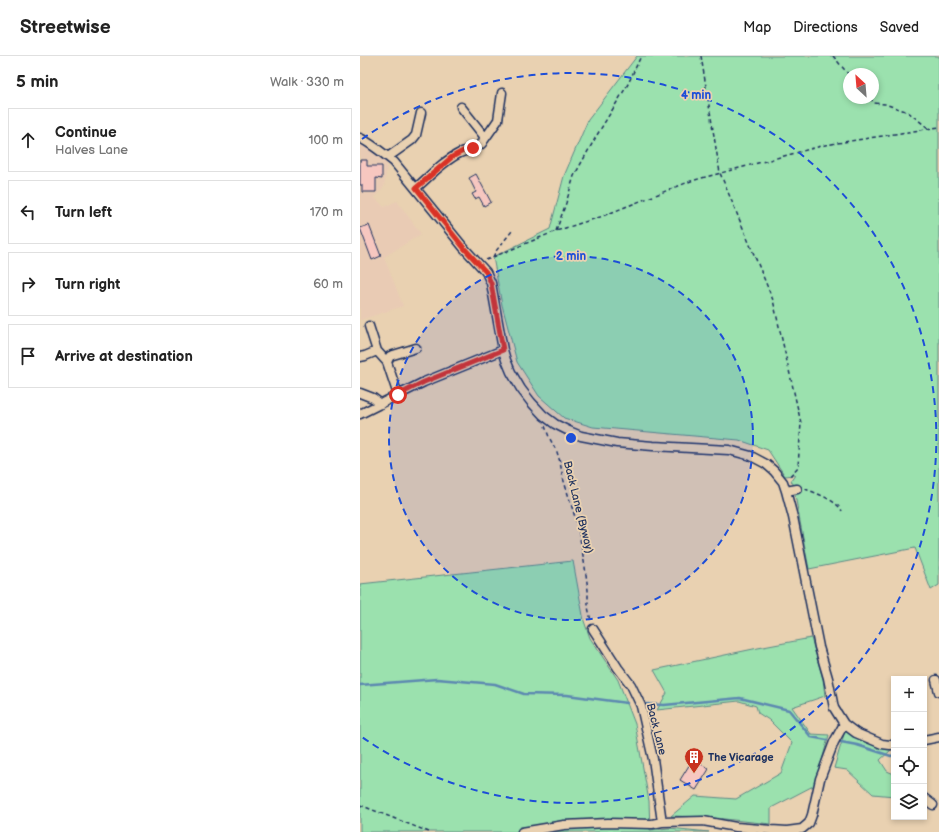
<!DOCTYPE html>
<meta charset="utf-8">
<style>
body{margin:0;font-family:"Balsamiq Sans",sans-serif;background:#f2f2f2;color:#222}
.controls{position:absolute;right:12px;bottom:12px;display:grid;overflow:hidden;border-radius:0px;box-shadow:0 2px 6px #0003}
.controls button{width:36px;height:36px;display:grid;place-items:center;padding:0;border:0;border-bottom:1px solid #e0e0e0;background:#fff;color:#222;font:20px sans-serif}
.compass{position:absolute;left:483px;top:12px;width:36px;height:36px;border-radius:50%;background:#fff;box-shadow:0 2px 6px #0003;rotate:334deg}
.stop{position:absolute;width:12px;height:12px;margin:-9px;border:3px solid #d93025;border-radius:50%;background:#fff}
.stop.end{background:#d93025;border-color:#fff;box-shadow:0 1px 4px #0008}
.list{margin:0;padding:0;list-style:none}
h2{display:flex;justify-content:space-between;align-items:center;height:52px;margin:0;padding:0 16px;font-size:17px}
h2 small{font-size:13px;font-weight:400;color:#767676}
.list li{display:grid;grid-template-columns:26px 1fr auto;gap:12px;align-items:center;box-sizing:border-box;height:64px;margin:0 8px 8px;padding:0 8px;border:1px solid #e0e0e0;border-radius:0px}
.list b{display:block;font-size:15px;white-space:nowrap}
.list p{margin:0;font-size:13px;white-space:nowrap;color:#767676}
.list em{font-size:13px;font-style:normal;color:#767676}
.icon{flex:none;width:22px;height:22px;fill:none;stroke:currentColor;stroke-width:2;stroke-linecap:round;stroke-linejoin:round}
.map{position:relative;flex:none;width:579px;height:776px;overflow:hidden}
header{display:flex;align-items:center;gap:24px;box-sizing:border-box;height:56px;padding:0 20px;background:#fff;border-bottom:1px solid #e0e0e0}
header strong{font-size:19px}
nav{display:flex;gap:22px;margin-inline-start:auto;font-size:14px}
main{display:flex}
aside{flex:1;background:#fff}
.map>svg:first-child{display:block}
.built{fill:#e9cbb4}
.green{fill:#9be1ae;stroke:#5b8886;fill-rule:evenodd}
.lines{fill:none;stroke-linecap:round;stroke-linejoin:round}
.stream{stroke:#5b88b0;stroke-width:2.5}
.building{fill:#f7c7c0;stroke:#1b2f5e}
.minor-casing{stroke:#1b2f5e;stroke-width:11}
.path{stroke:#1b2f5e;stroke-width:1.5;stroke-dasharray:4 3;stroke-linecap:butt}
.minor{stroke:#e9d1b1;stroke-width:8}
.route{stroke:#d93025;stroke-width:5}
.ring{fill:none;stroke:#1d4ed8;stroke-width:2;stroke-dasharray:7 5}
.labels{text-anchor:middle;stroke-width:3.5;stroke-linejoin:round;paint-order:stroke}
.street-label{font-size:11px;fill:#1b2f5e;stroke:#e9d1b1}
.poi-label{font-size:11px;font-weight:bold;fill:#1b2f5e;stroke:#e9d1b1;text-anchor:start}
.centre{fill:#1d4ed8;stroke:#e9d1b1;stroke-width:2}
.ring-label{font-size:12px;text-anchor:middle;font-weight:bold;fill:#1d4ed8;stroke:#e9d1b1;stroke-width:3.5;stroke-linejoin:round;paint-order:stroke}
</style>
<header>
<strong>Streetwise</strong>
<nav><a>Map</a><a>Directions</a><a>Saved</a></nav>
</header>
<main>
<aside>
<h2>5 min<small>Walk · 330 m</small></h2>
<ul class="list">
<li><svg class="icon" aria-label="ahead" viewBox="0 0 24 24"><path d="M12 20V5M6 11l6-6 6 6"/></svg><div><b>Continue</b><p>Halves Lane</p></div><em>100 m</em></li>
<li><svg class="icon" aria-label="left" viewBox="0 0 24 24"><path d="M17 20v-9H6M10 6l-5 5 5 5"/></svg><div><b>Turn left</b></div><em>170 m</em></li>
<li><svg class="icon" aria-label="right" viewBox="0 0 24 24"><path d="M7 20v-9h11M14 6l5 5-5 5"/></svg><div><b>Turn right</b></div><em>60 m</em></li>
<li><svg class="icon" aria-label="arrive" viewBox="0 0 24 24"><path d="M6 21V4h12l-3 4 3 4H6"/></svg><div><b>Arrive at destination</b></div></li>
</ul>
</aside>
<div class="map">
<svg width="579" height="776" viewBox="0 0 579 776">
<rect width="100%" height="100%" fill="#e9d1b1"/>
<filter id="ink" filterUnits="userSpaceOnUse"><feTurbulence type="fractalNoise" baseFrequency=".025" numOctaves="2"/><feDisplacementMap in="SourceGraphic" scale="8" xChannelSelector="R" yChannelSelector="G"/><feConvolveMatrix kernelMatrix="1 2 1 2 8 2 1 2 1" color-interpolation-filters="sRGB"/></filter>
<g filter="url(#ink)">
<path class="built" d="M0 85 28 104 24 131 14 141 24 151 37 145 61 178 24 201 43 250 0 264Z"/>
<path class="green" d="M277 0H579V529L571 534 555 492 449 513 435 439 438 436 437 430 434 429 431 425 435 419 425 420 408 394 379 384 233 371 204 362 179 340 157 306 142 249 133 201 190 173 204 120 228 64ZM489 18H513V42H489Z
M213 505 224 565 230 582 258 624 275 668 289 745 290 774 309 772 349 776H0V528Z
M451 582 463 623 465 640 432 651 451 678 469 679 455 729 411 752V768L346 761 311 760 335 740 376 743 421 717 432 687 409 664 398 657 396 650 379 645 297 654 307 637 294 614 398 592Z
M485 675 502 684 531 694 520 704 527 715 534 718V740L513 738 487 714 474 712Z"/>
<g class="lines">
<path class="stream" d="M0 629 77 623 135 628 164 638 207 639 267 647
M287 648 304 649 380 642 429 654 451 681 467 684
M481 686 497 689 531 700 534 699"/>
</g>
<path class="building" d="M0 104H7V110H22V123L16 122V136H2V129H0Z
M116 118 131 146 124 150 119 141 115 143 112 138 116 136 109 122Z
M9 169 21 200 12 204 0 172Z
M333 703 349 713 336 734 320 724Z"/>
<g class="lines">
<g class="minor-casing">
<path id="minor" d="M0 82C12 88 23 97 34 106L104 192 126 216 131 227 143 294 146 304 151 316 161 333 171 346 183 359 195 368 209 375 221 380 257 387 293 390 369 394 391 400 406 408 414 415 423 426 426 435 433 461 459 591 468 622 474 652 484 668 496 677 522 688 530 689H534
M124 84 138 64 142 37
M28 101 52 84 56 79 61 57
M56 132C70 120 83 105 100 97 109 92 125 93 124 80L101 51
M9 270 17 295 27 306
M0 301 5 300 17 295
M0 337 13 342 21 348
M38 339 27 306 30 300 56 292
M0 358 64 326 143 294
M426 435 437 433
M233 573 258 612 271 629 281 650 293 703 302 766
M576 624 579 636
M564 684 579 681
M564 742 573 749
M162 776 204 769 248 767 292 768 302 766 343 765 376 771 411 774 427 775 442 773 449 767 452 759 460 723 474 686 484 668"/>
</g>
<path class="path" d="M341 0 360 117 413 244 441 367 438 411 429 421
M473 0 489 19
M510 42 514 47 525 48 548 56 568 72
M196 175 206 147 214 120 237 79 268 28 281 0
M133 201 136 195 152 175
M126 204 196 175 240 161 331 125 465 89 579 71
M185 370 189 381 197 396 200 406 203 422 218 471 225 511 228 534V551L231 565
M445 433C456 437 476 444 482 455
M0 749 69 776"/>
<use href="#minor" class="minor"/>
</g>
</g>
<g class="lines" filter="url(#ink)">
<path class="route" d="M38 339 64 326 143 294 131 227 126 216 104 192 56 132 92 101 103 95 113 92"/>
</g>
<circle cx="211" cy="382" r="182" fill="#1d4ed8" fill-opacity=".12"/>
<g class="ring">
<circle cx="211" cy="382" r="182"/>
<path d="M2 83A365 365 0 1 1 2 681"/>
</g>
<defs>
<g id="building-pin" transform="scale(1)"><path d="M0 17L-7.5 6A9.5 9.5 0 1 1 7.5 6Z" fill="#c8321e" stroke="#e9d1b1"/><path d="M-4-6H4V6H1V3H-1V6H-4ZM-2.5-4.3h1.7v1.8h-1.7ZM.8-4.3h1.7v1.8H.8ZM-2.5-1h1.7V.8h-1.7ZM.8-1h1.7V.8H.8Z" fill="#fff"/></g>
</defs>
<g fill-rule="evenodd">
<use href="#building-pin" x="334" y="701"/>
</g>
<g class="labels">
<g class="street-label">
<text transform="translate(219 451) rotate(76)" y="4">Back Lane (Byway)</text>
<text transform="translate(297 673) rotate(76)" y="4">Back Lane</text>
</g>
<g class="poi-label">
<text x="348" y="705">The Vicarage</text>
</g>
</g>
<circle cx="211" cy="382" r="6" class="centre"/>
<g class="ring-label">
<text x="336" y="43">4 min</text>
<text x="211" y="204">2 min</text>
</g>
</svg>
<div class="controls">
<button>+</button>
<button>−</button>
<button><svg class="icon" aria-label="locate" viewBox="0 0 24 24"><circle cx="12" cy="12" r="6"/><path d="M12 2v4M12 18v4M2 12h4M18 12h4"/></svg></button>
<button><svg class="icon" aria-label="layers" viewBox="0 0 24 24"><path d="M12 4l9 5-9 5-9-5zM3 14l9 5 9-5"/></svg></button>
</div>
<svg class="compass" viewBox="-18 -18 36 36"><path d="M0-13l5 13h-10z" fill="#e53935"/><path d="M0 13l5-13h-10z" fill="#767676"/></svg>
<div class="stop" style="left:38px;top:339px"></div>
<div class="stop end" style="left:113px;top:92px"></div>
</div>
</main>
